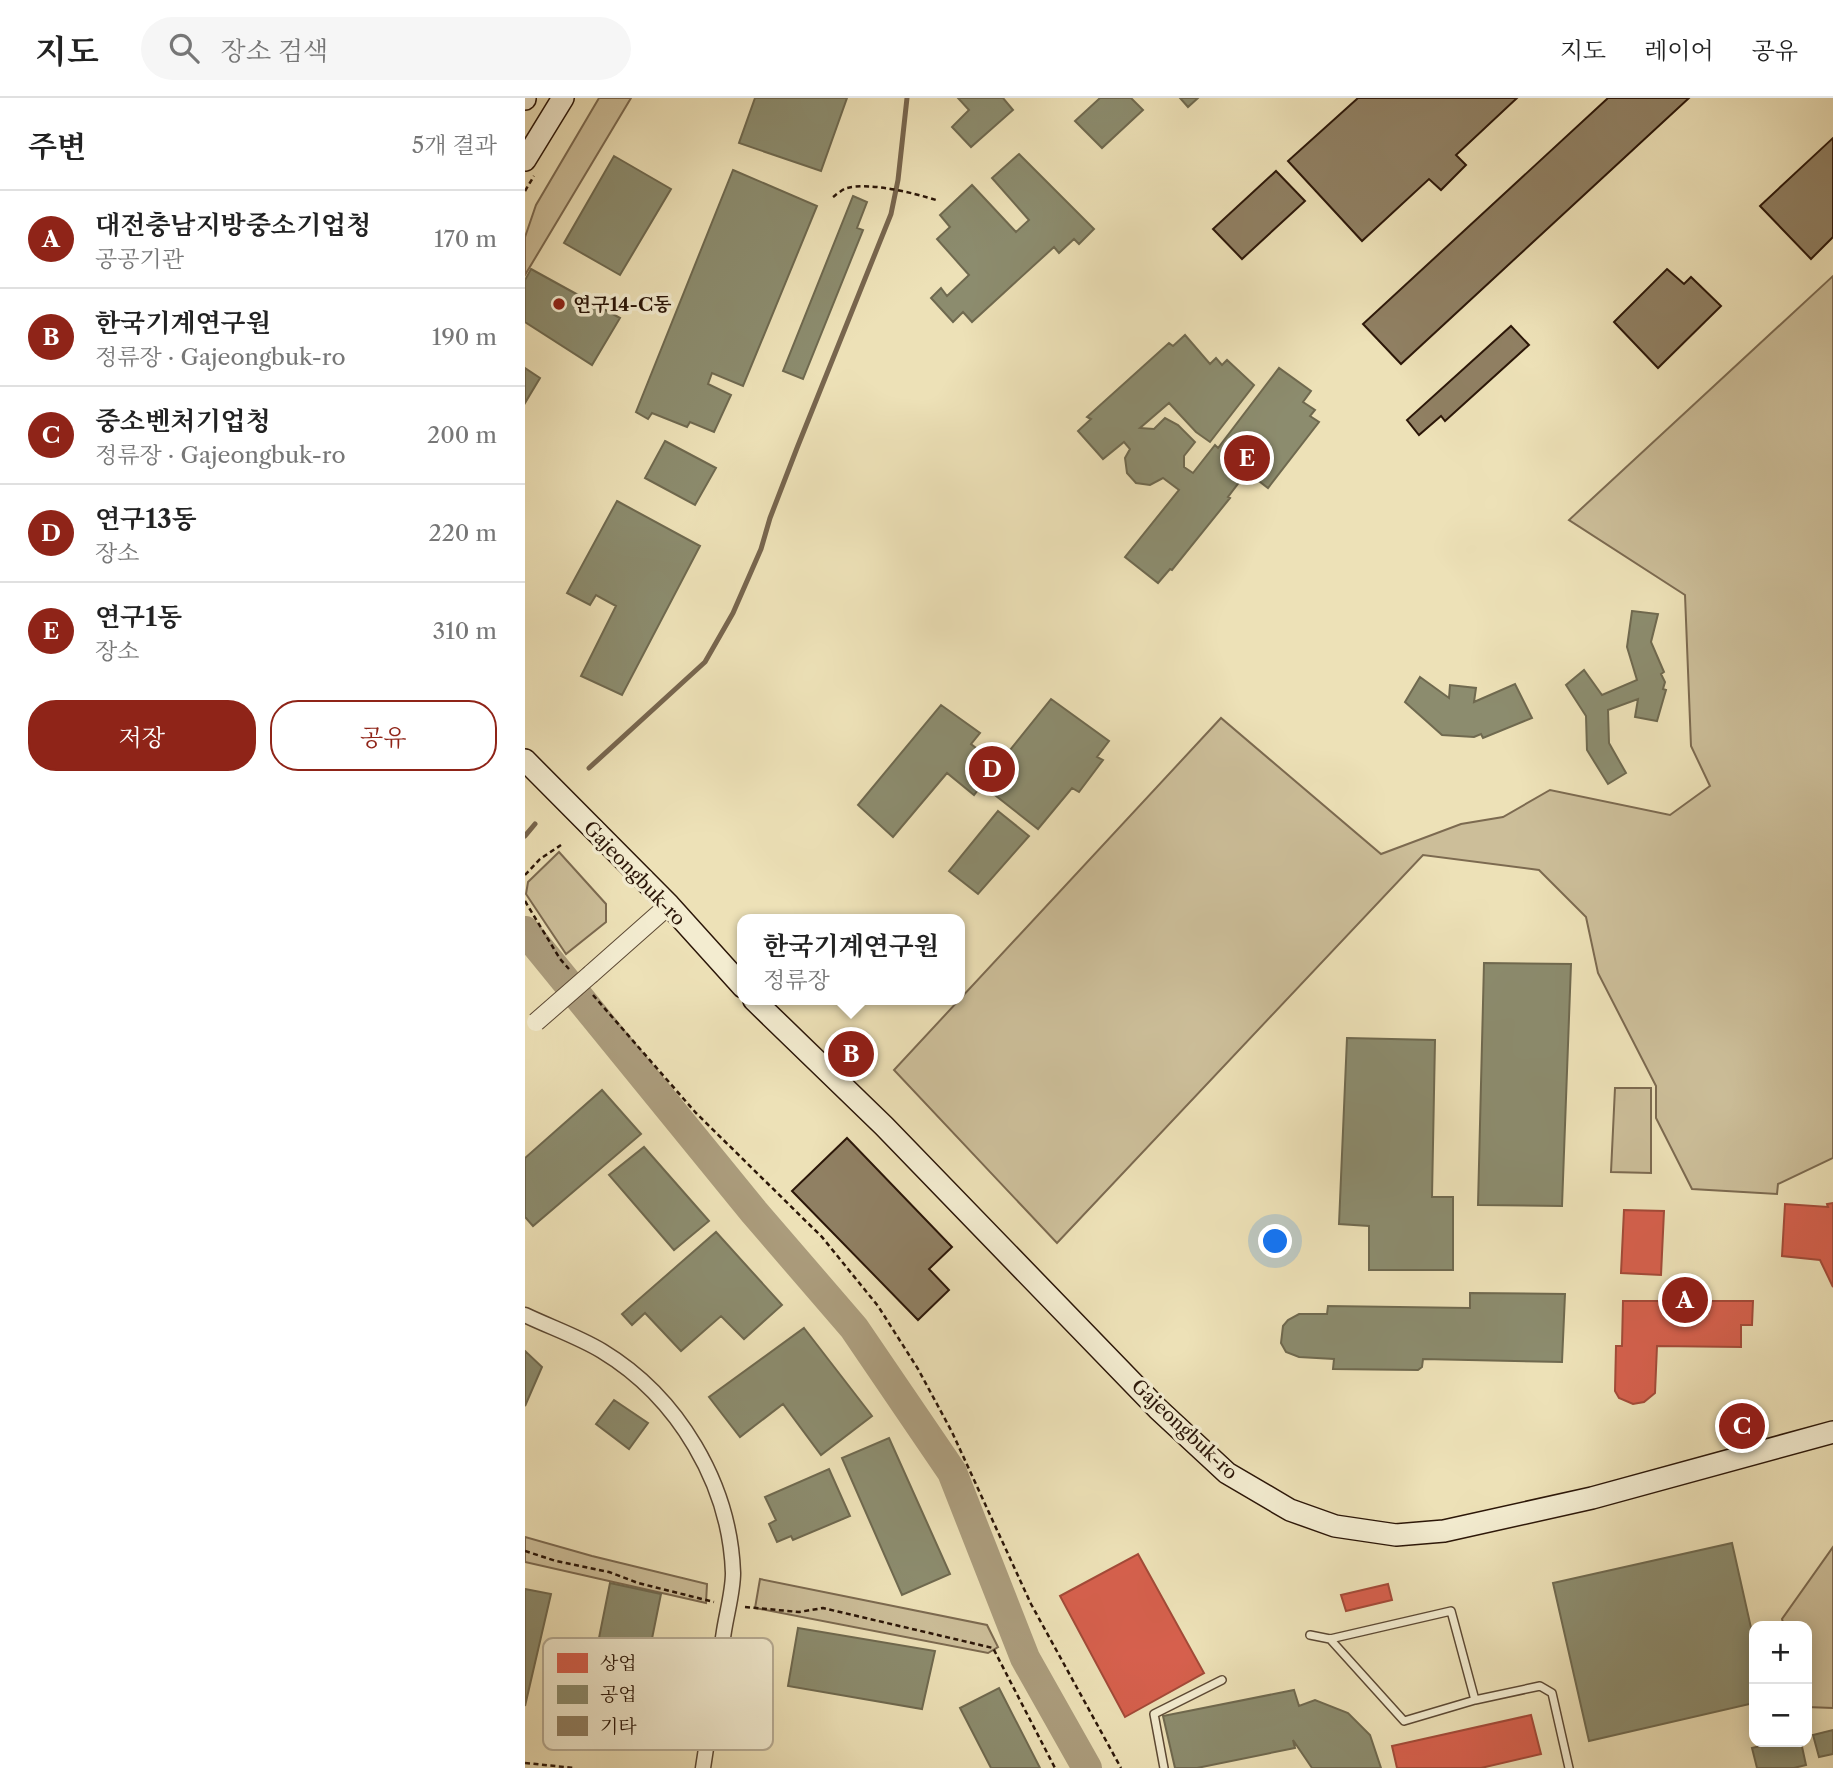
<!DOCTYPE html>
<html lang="ko">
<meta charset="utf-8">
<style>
body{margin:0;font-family:"Libre Caslon Text","Noto Serif KR",serif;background:#f6f6f6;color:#222}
.controls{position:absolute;right:21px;bottom:21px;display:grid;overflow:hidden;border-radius:14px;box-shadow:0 4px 18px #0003}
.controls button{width:63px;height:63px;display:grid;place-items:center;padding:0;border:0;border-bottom:2px solid #e0e0e0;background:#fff;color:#222;font:35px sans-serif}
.you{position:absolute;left:751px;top:1144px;width:24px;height:24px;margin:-18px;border:5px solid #fff;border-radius:50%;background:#1a73e8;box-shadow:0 0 0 10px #1a73e833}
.badge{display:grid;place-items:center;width:46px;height:46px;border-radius:50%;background:#8f2418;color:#fff;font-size:23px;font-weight:700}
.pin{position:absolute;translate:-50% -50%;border:4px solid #fff;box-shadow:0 2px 7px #0006}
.popup{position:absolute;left:212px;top:816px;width:228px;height:91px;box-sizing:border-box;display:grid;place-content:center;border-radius:14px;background:#fff;filter:drop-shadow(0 2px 5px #0005);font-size:23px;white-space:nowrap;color:#767676}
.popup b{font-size:26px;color:#222}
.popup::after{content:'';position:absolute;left:50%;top:100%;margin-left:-14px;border:14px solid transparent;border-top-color:#fff}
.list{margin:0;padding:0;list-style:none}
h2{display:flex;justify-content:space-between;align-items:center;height:91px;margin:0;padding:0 28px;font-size:30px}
h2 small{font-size:23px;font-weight:400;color:#767676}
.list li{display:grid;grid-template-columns:46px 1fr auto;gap:21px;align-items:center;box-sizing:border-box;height:98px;padding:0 28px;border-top:2px solid #e0e0e0}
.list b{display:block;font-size:26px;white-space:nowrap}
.list p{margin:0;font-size:23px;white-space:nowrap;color:#767676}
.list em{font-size:23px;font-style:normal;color:#767676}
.actions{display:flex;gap:14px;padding:21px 28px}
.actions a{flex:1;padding:16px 0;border:2px solid #8f2418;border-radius:28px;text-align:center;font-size:24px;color:#8f2418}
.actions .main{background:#8f2418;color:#fff}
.icon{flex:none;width:38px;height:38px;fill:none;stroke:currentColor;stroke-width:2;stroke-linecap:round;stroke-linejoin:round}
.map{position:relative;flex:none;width:1308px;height:1670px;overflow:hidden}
header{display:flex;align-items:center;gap:42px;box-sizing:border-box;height:98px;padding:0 35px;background:#fff;border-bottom:2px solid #e0e0e0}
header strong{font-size:33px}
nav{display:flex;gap:38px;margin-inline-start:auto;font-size:24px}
.search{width:490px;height:63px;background:#f6f6f6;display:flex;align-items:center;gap:18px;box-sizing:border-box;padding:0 24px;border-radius:38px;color:#767676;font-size:26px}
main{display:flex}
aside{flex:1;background:#fff}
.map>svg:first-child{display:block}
.green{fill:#ccbe99;stroke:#7c6a50;stroke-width:2}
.shops{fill:#d6604d;stroke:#a34a38;stroke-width:2}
.industry{fill:#8c8c6e;stroke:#6f694f;stroke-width:2}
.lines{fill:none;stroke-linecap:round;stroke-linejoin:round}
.stream{stroke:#78664e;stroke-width:5}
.river{stroke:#ab9c7c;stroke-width:30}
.building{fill:#908063;stroke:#2b1608;stroke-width:2}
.service-casing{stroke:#5c4934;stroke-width:10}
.minor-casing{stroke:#5c4934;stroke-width:17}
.tertiary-casing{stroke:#5c4934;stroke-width:20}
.secondary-casing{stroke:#2b1608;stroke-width:24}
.path{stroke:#2b1608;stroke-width:2.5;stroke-dasharray:5 3.5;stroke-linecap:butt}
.service{stroke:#f3ecd0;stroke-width:7}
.minor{stroke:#f3ecd0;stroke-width:14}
.tertiary{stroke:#f3ecd0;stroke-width:18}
.secondary{stroke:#f3ecd0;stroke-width:21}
.tertiary-bridge-casing{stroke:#5c4934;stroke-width:20;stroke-linecap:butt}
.tertiary-bridge{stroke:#f3ecd0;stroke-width:18}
.poi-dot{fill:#8f2418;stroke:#f3ecd0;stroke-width:2.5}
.labels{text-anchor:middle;stroke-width:7;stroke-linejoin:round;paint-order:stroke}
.poi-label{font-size:19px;font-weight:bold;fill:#2b1608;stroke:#f3ecd0;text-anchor:start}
.street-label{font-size:19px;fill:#2b1608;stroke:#f3ecd0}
.key{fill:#f3ecd0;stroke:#b7ac94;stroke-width:2}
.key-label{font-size:19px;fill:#2b1608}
</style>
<header>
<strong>지도</strong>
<div class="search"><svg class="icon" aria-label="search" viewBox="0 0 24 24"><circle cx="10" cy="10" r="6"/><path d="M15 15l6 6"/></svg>장소 검색</div>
<nav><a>지도</a><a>레이어</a><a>공유</a></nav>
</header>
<main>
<aside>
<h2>주변<small>5개 결과</small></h2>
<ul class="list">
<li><span class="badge">A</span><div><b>대전충남지방중소기업청</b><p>공공기관</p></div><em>170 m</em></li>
<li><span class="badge">B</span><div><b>한국기계연구원</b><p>정류장 · Gajeongbuk-ro</p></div><em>190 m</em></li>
<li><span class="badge">C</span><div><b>중소벤처기업청</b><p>정류장 · Gajeongbuk-ro</p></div><em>200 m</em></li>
<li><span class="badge">D</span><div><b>연구13동</b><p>장소</p></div><em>220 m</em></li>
<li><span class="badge">E</span><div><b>연구1동</b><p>장소</p></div><em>310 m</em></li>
</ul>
<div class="actions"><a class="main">저장</a><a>공유</a></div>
</aside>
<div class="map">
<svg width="1308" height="1670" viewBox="0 0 1308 1670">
<rect width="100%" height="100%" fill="#ede1b7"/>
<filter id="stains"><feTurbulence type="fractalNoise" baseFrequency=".00286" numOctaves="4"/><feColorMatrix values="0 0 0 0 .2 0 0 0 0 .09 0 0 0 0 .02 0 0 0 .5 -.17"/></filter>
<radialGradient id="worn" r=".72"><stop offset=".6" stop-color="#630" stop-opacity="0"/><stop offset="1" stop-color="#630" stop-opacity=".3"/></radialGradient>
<path class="green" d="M74 0H106L0 177V139L11 107Z
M1308 178V1060L1253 1086 1252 1096 1167 1091 1131 1020V988L1073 875 1061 819 1014 772 898 757 532 1145 369 972 696 620 856 756 936 726 978 719 1025 692 1145 717 1185 688 1166 648 1160 497 1044 422Z
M34 754 81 806V824L41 856 1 796 3 784Z
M1090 990H1126V1075L1086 1074Z
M0 1439 67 1458 182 1486 181 1505 0 1464Z
M1308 1449V1610L1282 1609V1528H1259L1257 1521Z
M235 1481 462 1527 473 1549 463 1555 230 1510Z"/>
<path class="shops" d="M1308 1105V1189L1295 1162 1257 1158 1260 1106 1303 1109 1302 1106Z
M1099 1112 1139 1113 1136 1177 1096 1175Z
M1098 1203H1228L1227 1227H1216V1249L1132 1248 1130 1295 1119 1304 1108 1306 1094 1300 1090 1293 1091 1248H1097Z
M613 1456 679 1575 600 1619 535 1498Z
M863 1486 867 1502 821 1513 816 1497Z
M1006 1617 1016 1656 956 1670H872L867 1648Z"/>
<path class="industry" d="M230 0H322L296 73 214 45Z
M433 0H478L488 12 446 49 427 29 444 12Z
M575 0H606L618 12 577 50 550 23Z
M655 0H673L663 9Z
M494 56 569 131 554 146 549 141 534 155 529 149 447 224 438 214 428 224 406 200 416 190 422 198 444 177 412 141 425 129 415 117 447 87 491 134 504 122 467 80Z
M89 58 146 91 95 177 39 145Z
M208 72 292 108 218 288 187 275 183 286 206 297 189 334 165 324 162 329 127 315 123 321 111 314Z
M328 98 342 104 332 130 338 132 278 281 258 273Z
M6 171 95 220 67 267 0 224V182Z
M660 237 685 266 691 260 697 267 702 262 729 287 685 344 671 334 644 305 615 330 629 331 640 320 653 327 670 344 659 358V369L668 375 690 347 693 350 754 270 786 293 778 304 790 312 785 318 794 324 743 390 722 374 703 399 705 400 647 472 645 471 633 485 600 459 654 392 638 380 625 387 611 385 602 375 600 360 605 351 599 344 578 361 553 333 566 321 562 319 644 245 648 248Z
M0 270 15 280 0 305Z
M140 343 191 370 170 407 120 380Z
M92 403 175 448 97 597 56 578 91 508 71 497 65 507 42 495Z
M1107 513 1133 516 1126 544 1139 574 1136 576 1140 584 1138 591 1141 592 1132 623 1110 619 1113 601 1083 612 1084 645 1101 675 1083 686 1062 652 1061 618 1041 587 1059 572 1077 597 1112 582 1102 549Z
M895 579 924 600 925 587 951 590 949 604 990 586 1007 620 958 640 956 636 949 639 917 637 880 604Z
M526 601 584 643 572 659 578 662 554 694 547 690 513 731 457 687 449 697 422 675 368 739 333 707 416 607 455 635 446 646 473 667Z
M473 713 504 738 453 796 424 773Z
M959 865 1046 866 1037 1108 953 1107Z
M822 940 910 942 907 1099H928V1172H844V1128L814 1126Z
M77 992 116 1036 8 1128 0 1119V1060Z
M119 1049 184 1123 149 1152 84 1077Z
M191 1134 257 1207 219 1241 196 1218 156 1253 120 1215 107 1227 97 1216Z
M945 1195 1040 1196 1037 1264 898 1261 897 1269 893 1272 808 1271 809 1261 774 1259 761 1254 756 1245 758 1228 763 1222 774 1216H802L803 1208 945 1210Z
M279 1230 347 1318 296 1357 258 1306 215 1339 184 1299Z
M0 1253 17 1269 0 1308Z
M89 1302 123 1325 104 1351 71 1326Z
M364 1340 425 1476 377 1497 317 1360Z
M304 1371 325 1418 268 1442 266 1438 252 1444 244 1426 251 1422 240 1399Z
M1207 1445 1229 1543V1605L1064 1643 1028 1485Z
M85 1485 136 1496 113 1610 62 1600Z
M0 1491 26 1496 0 1608Z
M273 1530 410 1553 397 1611 263 1588Z
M474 1590 515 1670H466L435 1610Z
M769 1592 774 1608 790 1602 823 1615 845 1637 856 1670H787L768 1642 770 1650 672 1670H650L638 1618Z
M1308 1632V1656L1294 1659 1288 1637Z
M1252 1644H1276L1281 1667 1269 1670H1232L1227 1650Z"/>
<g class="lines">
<path class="stream" d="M64 670 180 564 208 515 236 451 245 420 272 350 366 116 373 82 382 0
M0 738 10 726"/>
<path class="river" d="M0 833 229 1114 329 1230 427 1374 500 1560 562 1670"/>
</g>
<path class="building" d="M833 0H992L931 57 941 67 916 92 904 81 837 143 763 63Z
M1083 0H1164L876 266 838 226Z
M1308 40V139L1286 161 1235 108Z
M751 73 780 103 717 161 688 131Z
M1142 171 1159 186 1166 179 1196 208 1133 270 1089 224Z
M986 228 1004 247 920 323 916 318 894 337 882 322Z
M322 1040 427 1149 404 1171 424 1192 393 1222 267 1093Z"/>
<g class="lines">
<g class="service-casing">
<path id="service" d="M785 1537 805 1541 926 1513 950 1602 879 1623 805 1541
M950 1602 1015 1588 1027 1595 1044 1670
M639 1670 629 1616 697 1582"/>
</g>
<g class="minor-casing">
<path id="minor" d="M0 1217C25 1229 54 1239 77 1253 153 1299 205 1386 208 1475 208 1493 202 1514 199 1533 192 1579 185 1624 178 1670"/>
</g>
<g class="tertiary-casing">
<path id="tertiary" d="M66 876 144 807"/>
</g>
<g class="secondary-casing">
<path id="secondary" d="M0 1V0
M0 62 38 0
M0 662 144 807 218 889
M229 902 359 1028 633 1311 702 1375 765 1412 810 1428 871 1437 919 1433 1067 1400 1308 1334"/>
</g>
<path class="path" d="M0 93 9 78
M308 99C312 96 318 91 322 90 345 84 389 95 411 102
M0 777 15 761 36 747
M0 803 35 861 44 871
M68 897 171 1015 297 1139 353 1208 393 1271 427 1334 506 1506 596 1670
M0 1453 31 1463 84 1474 113 1485 189 1504
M220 1509 274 1514 298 1510 468 1550 530 1670
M0 1665 50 1670"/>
<use href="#service" class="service"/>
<use href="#minor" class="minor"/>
<use href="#tertiary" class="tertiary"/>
<use href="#secondary" class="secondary"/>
<g class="tertiary-bridge-casing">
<path id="tertiary-bridge" d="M11 924 66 876"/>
</g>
<use href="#tertiary-bridge" class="tertiary-bridge"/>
</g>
<circle class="poi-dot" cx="34" cy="206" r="7"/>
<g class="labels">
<g class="poi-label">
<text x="48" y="213">연구14-C동</text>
</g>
<g class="street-label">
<text transform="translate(110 775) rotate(46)" y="7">Gajeongbuk-ro</text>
<text transform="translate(660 1331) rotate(43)" y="7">Gajeongbuk-ro</text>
</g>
</g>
<rect x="18" y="1540" width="230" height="112" rx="10" class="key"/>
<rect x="32" y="1555" width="31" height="20" fill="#d6604d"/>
<rect x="32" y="1587" width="31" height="19" fill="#8c8c6e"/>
<rect x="32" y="1618" width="31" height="20" fill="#908063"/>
<g class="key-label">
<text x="75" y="1572">상업</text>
<text x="75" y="1603">공업</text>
<text x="75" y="1635">기타</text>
</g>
<rect width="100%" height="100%" filter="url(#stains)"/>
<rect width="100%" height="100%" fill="url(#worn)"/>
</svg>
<div class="controls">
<button>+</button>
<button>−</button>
</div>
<div class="you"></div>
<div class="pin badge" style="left:1160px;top:1202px">A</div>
<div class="pin badge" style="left:326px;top:956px">B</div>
<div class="popup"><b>한국기계연구원</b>정류장</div>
<div class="pin badge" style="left:1217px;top:1328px">C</div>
<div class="pin badge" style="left:467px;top:671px">D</div>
<div class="pin badge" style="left:722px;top:360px">E</div>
</div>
</main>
